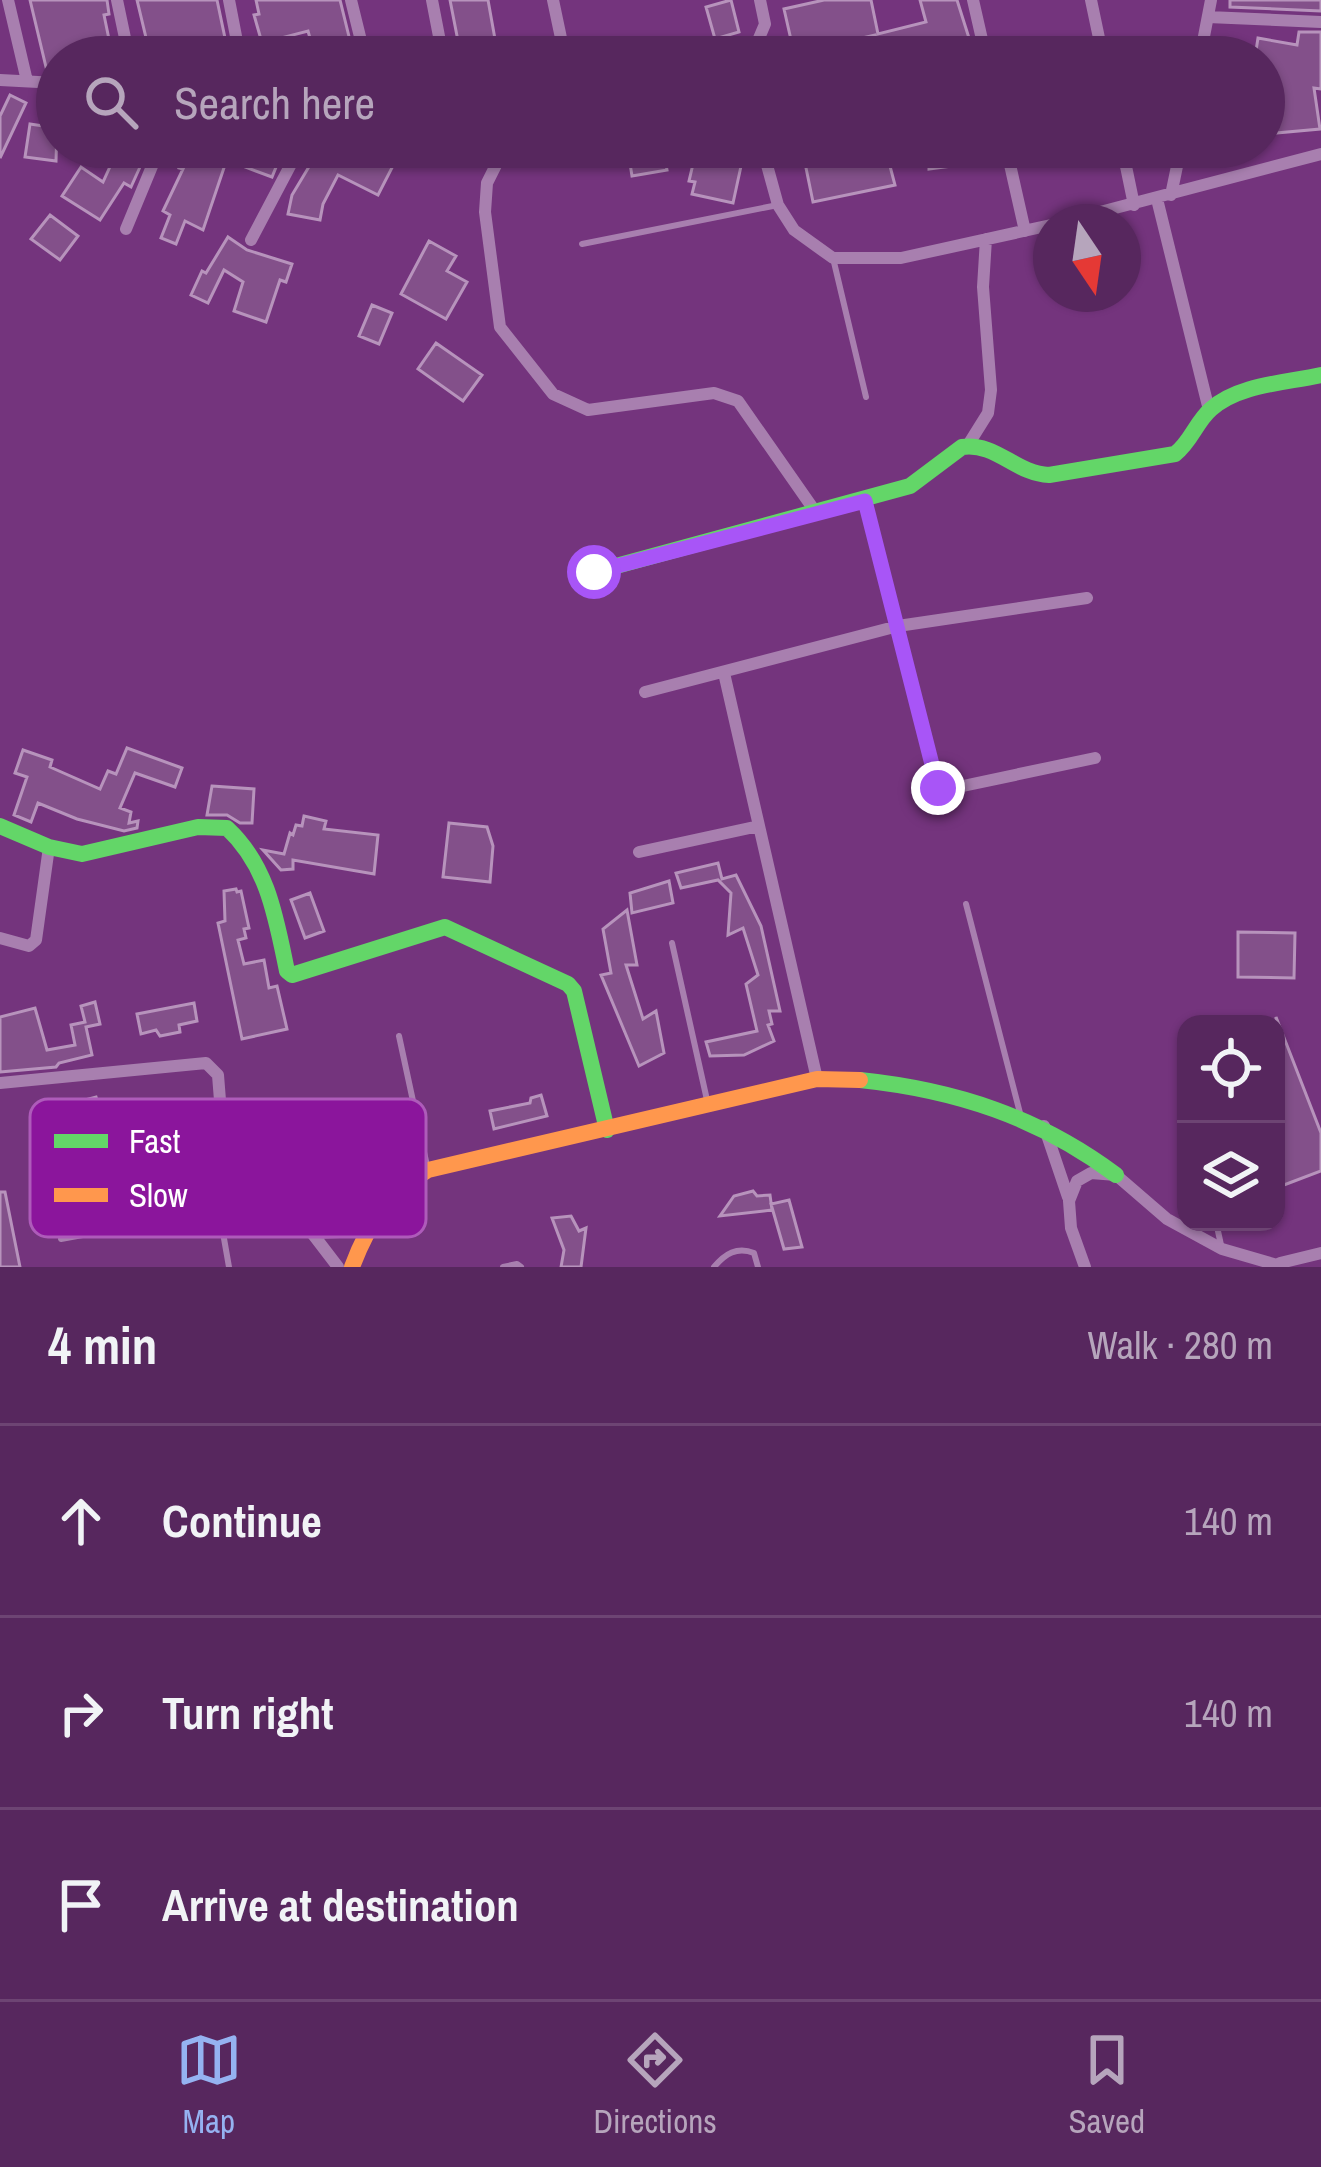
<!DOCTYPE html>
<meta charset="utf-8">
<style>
body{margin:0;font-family:"Archivo Narrow",sans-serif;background:#603367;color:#f1f3f6}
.controls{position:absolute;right:36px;bottom:36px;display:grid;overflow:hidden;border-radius:24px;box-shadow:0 3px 9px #0004}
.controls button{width:108px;height:108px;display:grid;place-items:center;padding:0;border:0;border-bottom:3px solid #6d4473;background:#57275e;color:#f1f3f6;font:60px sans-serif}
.compass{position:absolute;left:1033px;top:204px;width:108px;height:108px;border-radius:50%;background:#57275e;box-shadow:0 3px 9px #0004;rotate:167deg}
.stop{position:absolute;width:36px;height:36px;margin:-27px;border:9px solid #a855f7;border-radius:50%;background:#fff}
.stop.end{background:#a855f7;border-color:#fff;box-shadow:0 3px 12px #0008}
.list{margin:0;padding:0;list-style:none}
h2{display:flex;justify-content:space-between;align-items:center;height:156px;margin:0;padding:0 48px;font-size:51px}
h2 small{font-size:39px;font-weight:400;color:#b6a5bc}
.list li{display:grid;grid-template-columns:78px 1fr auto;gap:36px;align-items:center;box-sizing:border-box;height:192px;padding:0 48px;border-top:3px solid #6d4473}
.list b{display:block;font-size:45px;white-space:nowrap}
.list em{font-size:39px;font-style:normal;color:#b6a5bc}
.icon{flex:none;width:66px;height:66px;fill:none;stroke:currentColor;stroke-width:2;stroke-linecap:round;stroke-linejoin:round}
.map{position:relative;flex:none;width:1321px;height:1267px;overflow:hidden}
.search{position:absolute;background:#57275e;box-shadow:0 3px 9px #0004;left:36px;right:36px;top:36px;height:132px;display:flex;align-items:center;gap:30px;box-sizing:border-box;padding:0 42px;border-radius:66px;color:#b6a5bc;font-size:45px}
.sheet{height:732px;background:#57275e}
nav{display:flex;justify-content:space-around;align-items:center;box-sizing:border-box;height:168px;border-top:3px solid #6d4473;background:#57275e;font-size:33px;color:#b6a5bc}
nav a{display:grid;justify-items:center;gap:6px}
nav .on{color:#95b2f1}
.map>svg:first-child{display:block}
.building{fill:#83508a;stroke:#b793bc;stroke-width:3}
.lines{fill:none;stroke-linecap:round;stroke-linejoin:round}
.lane{stroke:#a87faf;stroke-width:6}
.street{stroke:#a87faf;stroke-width:12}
.fast{stroke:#63d668;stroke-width:16}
.slow{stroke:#ff974d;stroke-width:16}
.route{stroke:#a855f7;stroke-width:15}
.key{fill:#8b159c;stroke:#ae5bba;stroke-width:3}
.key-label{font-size:33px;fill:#fff}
</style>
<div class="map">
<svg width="1321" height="1267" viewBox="0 0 1321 1267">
<rect width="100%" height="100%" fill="#74347d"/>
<path class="building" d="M30 0H107L109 14 104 15 111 49 99 52 100 57H57V65L46 67Z
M137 0H217L229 57H189L185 38 148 46Z
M256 0H340L354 57H333L328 40 312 45 308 31 262 43 254 15 259 14Z
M450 0H488L495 39 458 41Z
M731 0 739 32 715 39 706 7Z
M824 0H871L878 34 926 22 920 0H957L975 57H881L875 35 844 42 848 57H805L804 51 794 53 784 9Z
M1230 0H1321V11L1230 7Z
M1299 32H1321V89L1314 88 1320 129 1276 133 1278 124 1264 123V57H1255L1258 38 1297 45Z
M10 95 26 103 0 158V116Z
M30 124 57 128 56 161 25 157Z
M119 147H149L131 187 124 183 100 220 62 196 81 167 103 182Z
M186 147H231L203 230 185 221 176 244 161 238 170 215 163 211 183 169 179 168Z
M253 147 283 150 272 177 245 167Z
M358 147H376L397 158 378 195 338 175 323 204 320 220 288 214 292 195 313 160 321 163 325 155 348 166Z
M663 147 667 170 632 176 628 151Z
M929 147H996L998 160 929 169Z
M705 149 743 157 733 203 692 194 695 182 689 181 694 160 703 161Z
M886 151 895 185 813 202 805 163 850 153 851 160Z
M50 215 78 236 60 260 31 239Z
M228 237 247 250 292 264 286 282 280 280 266 322 234 311 243 282 224 270 208 303 191 295 202 271 206 273Z
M429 241 456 256 447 271 467 282 446 319 401 294Z
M372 305 392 313 379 344 359 336Z
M436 343 482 375 463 401 418 369Z
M127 748 182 768 175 787 135 773 120 808 131 812 129 823 138 821 137 828 124 831 77 819 38 803 31 822 14 815 27 777 15 773 23 750 52 760 50 767 100 789 108 771 116 774Z
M212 786 254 789 252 823H240L227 815H207Z
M304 816 326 821 324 829 378 835 374 874 293 860V869L281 870 263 850 284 854 290 833 293 835 296 825 302 826Z
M449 823 487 827 493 846 490 882 443 877Z
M718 863 722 879 736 875 761 926 780 1011H769L772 1024 768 1025 774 1041 744 1055 710 1056 706 1042 757 1031 746 984 758 975 743 928 728 935 731 893 718 880 681 888 676 873Z
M669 881 673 903 632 913 630 893Z
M236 889 237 892 241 891 249 928 244 929 246 938 238 940 244 964 264 960 269 988 277 986 287 1029 242 1039 218 923 225 921 224 891Z
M310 893 324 931 305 938 291 900Z
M627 910 637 965H626L643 1019 656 1011 664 1053 639 1066 601 975 611 973 603 929Z
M1238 932 1295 933 1294 978 1238 977Z
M95 1002 100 1024 86 1027 92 1055 59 1063 56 1067 0 1072V1017L35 1008 47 1050 75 1045 71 1025 85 1022 81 1006Z
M194 1003 197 1021 179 1025 180 1032 160 1036 156 1030 141 1034 137 1014Z
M1276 1017 1321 1133V1171L1276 1188Z
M541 1095 547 1116 494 1129 490 1111 530 1103 531 1098Z
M96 1097 106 1133 51 1148 42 1111Z
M753 1191 757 1196 770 1195 772 1210 720 1216 734 1196Z
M0 1192H5L20 1267H0Z
M789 1200 802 1247 784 1249 771 1204Z
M571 1216 579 1231 586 1228 581 1267H561L564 1250 552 1218Z"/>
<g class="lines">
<path class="lane" d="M582 244 778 205
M833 258 866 397
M966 904 1020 1113
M672 943 707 1100
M399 1036 427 1166
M219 1210 229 1267
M1216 1222 1221 1245
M61 1239 234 1207
M503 1267 517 1264 521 1267
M714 1267C725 1254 737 1246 754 1253L758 1267"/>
<path class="street" d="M8 0 27 81
M117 0 129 57
M229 0 240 57
M351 0 365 57
M432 0 443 57
M553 0 565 57
M973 0 986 57
M1091 0 1103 57
M1208 17 1321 22
M751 57 765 24 760 0
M1200 57 1211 0
M0 80 57 83
M505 147 487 183 485 212 500 327 553 394 588 410 714 393 738 401 817 514
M762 147 778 205 794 230 833 258H901L1051 225
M1006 147 1025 231
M1122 147 1134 205
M1171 195 1181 147
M1157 199 1209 410
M1062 222 1321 154
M126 229 160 147
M251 240 300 147
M968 445 988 413 991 390 983 287 986 239
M865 501 938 788 944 790 1095 758
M724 673 817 1079
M645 692 898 626 1087 598
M639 852 759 826
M0 938 29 946 36 940 49 847
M0 1083 206 1063 218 1075 227 1189 238 1206 312 1233 340 1232 377 1211
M1044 1126 1068 1197
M312 1233 338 1267
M1280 1263 1321 1253
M1085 1267 1071 1228 1069 1201 1077 1181 1091 1173 1116 1175 1167 1219 1222 1249 1284 1267"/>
<path class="fast" d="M594 572 910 486 962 447C996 442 1016 474 1049 475L1175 454C1191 442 1196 422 1211 409 1239 384 1286 383 1321 375
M0 826 49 847 82 854 198 827 227 828C268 866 276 918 287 971L292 975 445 927 568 984 574 991 607 1130
M860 1080C956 1090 1038 1117 1116 1175"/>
<path class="slow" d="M352 1267C368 1224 388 1194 428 1170L817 1079 860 1080"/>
</g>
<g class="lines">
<path class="route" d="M594 572 865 501 938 788"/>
</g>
<rect x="30" y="1099" width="396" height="138" rx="18" class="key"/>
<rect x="54" y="1134" width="54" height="14" fill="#63d668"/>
<rect x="54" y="1188" width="54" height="14" fill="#ff974d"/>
<g class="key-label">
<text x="129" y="1153">Fast</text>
<text x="129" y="1207">Slow</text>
</g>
</svg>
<div class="controls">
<button><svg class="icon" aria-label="locate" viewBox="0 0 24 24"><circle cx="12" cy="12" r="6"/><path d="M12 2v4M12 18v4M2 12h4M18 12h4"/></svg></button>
<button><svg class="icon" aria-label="layers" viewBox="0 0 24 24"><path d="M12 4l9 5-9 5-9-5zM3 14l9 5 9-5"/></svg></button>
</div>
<svg class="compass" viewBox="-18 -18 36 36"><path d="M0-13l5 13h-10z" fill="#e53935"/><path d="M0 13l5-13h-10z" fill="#b6a5bc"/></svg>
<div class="stop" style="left:594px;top:572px"></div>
<div class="stop end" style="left:938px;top:788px"></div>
<div class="search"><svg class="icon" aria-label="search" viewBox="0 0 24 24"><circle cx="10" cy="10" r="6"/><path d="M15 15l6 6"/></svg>Search here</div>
</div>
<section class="sheet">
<h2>4 min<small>Walk · 280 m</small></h2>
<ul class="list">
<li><svg class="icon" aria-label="ahead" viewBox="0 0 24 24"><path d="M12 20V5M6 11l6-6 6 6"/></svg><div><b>Continue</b></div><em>140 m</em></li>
<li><svg class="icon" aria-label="right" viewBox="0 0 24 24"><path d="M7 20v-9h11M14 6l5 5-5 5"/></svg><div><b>Turn right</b></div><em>140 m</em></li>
<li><svg class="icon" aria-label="arrive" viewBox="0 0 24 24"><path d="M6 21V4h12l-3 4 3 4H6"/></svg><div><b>Arrive at destination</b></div></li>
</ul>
</section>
<nav>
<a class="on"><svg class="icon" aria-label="map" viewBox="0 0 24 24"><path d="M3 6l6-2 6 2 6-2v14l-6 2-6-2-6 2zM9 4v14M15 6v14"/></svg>Map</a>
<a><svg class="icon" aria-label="directions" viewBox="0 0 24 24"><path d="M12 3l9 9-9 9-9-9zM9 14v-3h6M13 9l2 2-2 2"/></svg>Directions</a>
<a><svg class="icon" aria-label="saved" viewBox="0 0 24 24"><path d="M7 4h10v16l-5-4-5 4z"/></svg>Saved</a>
</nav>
